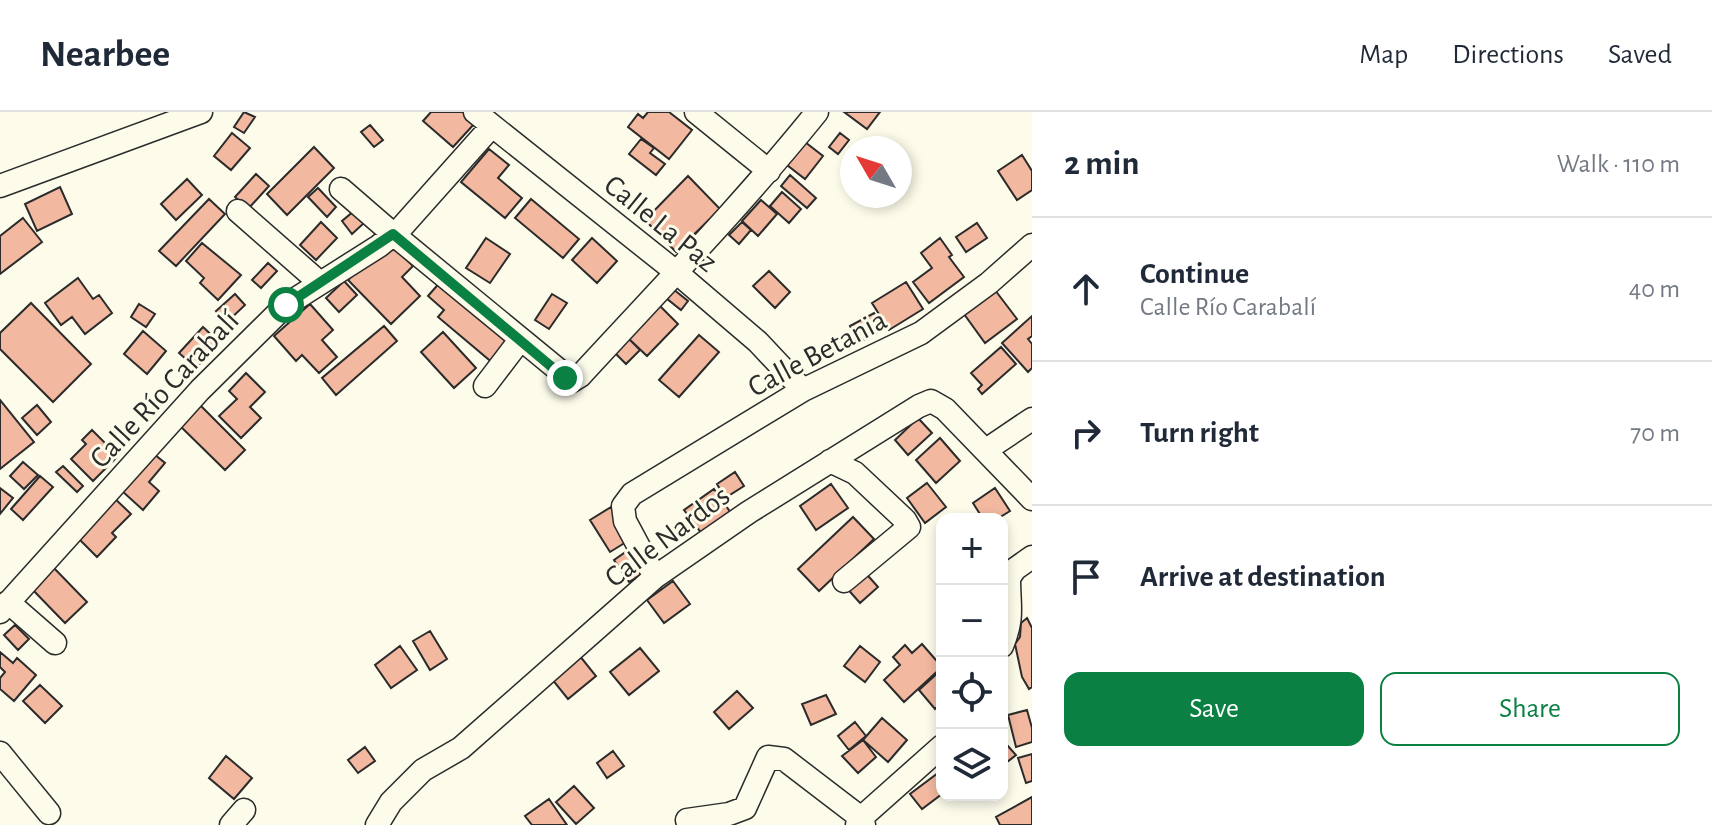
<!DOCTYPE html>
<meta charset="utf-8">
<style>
body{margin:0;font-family:"Alegreya Sans",sans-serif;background:#f2f2f3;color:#1f2937}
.controls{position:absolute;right:24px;bottom:24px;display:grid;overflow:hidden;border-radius:16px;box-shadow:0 4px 12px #0003}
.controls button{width:72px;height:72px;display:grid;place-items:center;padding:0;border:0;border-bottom:2px solid #e0e1e3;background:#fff;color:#1f2937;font:40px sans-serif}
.compass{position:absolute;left:840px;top:24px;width:72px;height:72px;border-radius:50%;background:#fff;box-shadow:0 4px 12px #0003;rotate:309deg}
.stop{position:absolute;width:24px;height:24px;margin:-18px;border:6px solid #0b8043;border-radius:50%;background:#fff}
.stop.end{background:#0b8043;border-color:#fff;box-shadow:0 2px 8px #0008}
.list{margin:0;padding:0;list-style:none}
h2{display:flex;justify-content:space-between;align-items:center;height:104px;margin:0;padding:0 32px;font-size:34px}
h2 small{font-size:26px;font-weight:400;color:#747a83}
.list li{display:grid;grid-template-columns:52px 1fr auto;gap:24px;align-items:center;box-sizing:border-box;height:144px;padding:0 32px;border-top:2px solid #e0e1e3}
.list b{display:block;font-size:30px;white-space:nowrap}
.list p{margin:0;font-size:26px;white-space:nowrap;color:#747a83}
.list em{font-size:26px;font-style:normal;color:#747a83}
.actions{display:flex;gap:16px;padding:24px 32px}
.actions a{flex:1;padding:18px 0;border:2px solid #0b8043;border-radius:16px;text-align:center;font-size:28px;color:#0b8043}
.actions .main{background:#0b8043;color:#fff}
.icon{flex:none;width:44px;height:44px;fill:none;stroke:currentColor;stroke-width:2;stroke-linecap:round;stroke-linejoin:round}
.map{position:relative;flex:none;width:1032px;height:713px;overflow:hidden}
header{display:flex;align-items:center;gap:48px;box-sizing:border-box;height:112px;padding:0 40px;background:#fff;border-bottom:2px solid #e0e1e3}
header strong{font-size:38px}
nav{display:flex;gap:44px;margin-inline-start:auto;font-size:28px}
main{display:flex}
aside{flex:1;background:#fff}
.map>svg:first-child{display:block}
.building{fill:#f2b8a0;stroke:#2b2b2b;stroke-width:2}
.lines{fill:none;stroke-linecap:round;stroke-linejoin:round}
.minor-casing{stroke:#2b2b2b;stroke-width:25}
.minor{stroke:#fdfbea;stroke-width:22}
.route{stroke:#0b8043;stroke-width:10}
.labels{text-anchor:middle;stroke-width:6;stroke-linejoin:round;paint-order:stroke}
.street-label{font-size:30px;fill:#2b2b2b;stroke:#fdfbea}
</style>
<header>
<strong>Nearbee</strong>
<nav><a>Map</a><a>Directions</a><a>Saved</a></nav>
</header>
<main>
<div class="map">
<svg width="1032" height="713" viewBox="0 0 1032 713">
<rect width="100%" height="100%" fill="#fdfbea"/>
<path class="building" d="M244 0 255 5 244 21 234 15Z
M431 0H463L475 11 453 35 423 9Z
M648 0H669L692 18 669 47 628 15 638 2 643 6Z
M844 0H880L867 17Z
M370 13 383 28 374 35 361 20Z
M232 21 250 36 231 58 214 44Z
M840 21 849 28 838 42 829 35Z
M641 27 654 36 650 41 665 52 656 63 629 42Z
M805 30 823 44 805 67 787 53Z
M314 35 334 56 287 103 267 82Z
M489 37 509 53 498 66 522 86 505 106 461 70Z
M1022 43 1032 59V78L1017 88 998 59Z
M256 62 269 74 248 97 235 85Z
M790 63 816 86 807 96 781 74Z
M688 64 720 97 676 140 645 108Z
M187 67 202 83 176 108 161 92Z
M60 75 72 102 37 119 25 92Z
M318 76 336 95 327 105 308 85Z
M782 80 801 97 789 111 770 94Z
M209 87 225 102 176 154 159 139Z
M531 87 579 127 563 146 515 106Z
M761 88 777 102 758 124 742 109Z
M354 99 364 111 352 122 342 109Z
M23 106 42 130 0 162V124Z
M321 110 337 126 316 148 300 133Z
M742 110 751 118 739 132 729 123Z
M977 111 987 126 966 140 956 125Z
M486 126 510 142 490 171 466 156Z
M592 126 617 149 597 171 572 148Z
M940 126 952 143 949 145 964 165 929 191 913 170 932 156 921 141Z
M387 129 413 154 402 165 420 184 391 212 348 168Z
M202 131 241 163 218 188 200 171 204 166 186 149Z
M268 151 277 159 261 176 252 168Z
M769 159 790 180 775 196 753 174Z
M78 166 93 187 99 183 112 201 85 222 72 205 61 213 45 191Z
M442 168 514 229 494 252 438 205 444 198 428 184Z
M344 169 357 183 339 200 326 186Z
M906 170 923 197 889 218 872 191Z
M673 177 688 189 681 198 666 186Z
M995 178 1017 207 985 231 964 202Z
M235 182 245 193 226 211 216 199Z
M552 182 567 191 549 217 535 208Z
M31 191 91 252 53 290 0 237V221Z
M139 192 155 202 146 215 131 205Z
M310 192 333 218 322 228 337 245 319 261 302 243 296 249 274 224Z
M659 193 678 212 647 244 627 225Z
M874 201 883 217 858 231 850 214Z
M1032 204V224L1028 227 1032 232V256L1028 260 1002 231Z
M384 214 397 229 336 283 322 266Z
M203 215 219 230 196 256 179 241Z
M143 219 166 239 147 262 124 242Z
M443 220 476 256 454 276 421 240Z
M699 223 719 240 679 285 659 268Z
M627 225 640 238 626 252 613 239Z
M1001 235 1016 252 982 282 978 277 982 273 971 261Z
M246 261 265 280 250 295 261 306 241 326 219 304 237 287 229 279Z
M0 288 34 330 0 357Z
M196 289 245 338 225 358 176 310Z
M37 293 51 310 37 323 22 306Z
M918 306 932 321 908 343 895 328Z
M92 318 118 344 93 369 71 347 86 332 82 328Z
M940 326 960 349 936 371 916 348Z
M154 342 165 351 149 370 159 379 143 398 122 379Z
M23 350 38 363 24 377 10 364Z
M63 354 83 374 77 380 56 360Z
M735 360 744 374 725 386 717 372Z
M40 364 53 375 23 408 11 397Z
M927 371 946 395 925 411 907 386Z
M831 372 848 396 816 418 800 394Z
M0 376 13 386 0 402Z
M995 376 1010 399 997 407H983L973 391Z
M714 377 731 401 702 422 684 398Z
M111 383 131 402 112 421 116 425 97 445 74 422Z
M611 395 631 427 610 440 590 408Z
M853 405 874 427 819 479 798 457Z
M630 437 645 460 629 470 614 448Z
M51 453 87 490 65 511 29 474Z
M862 457 878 475 860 491 844 473Z
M673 469 690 492 664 511 647 488Z
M1027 506 1032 516V575L1029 577 1022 565 1015 532 1020 525 1021 511Z
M15 513 29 527 18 538 4 523Z
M430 519 447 547 430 558 413 529Z
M922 532 942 555 904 590 884 568 900 553 893 545 905 533 912 541Z
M400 534 417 558 391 576 375 553Z
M860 534 880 550 865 570 844 554Z
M640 536 659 559 629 583 610 560Z
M0 540 13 551 17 546 36 563 14 589 0 577V566L5 560 0 555Z
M579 543 596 564 568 587 551 566Z
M942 557V590L935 597 919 578Z
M40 573 62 594 45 611 23 589Z
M737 579 753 596 729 617 714 600Z
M826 583 836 602 811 613 802 592Z
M1027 598 1032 616V630L1016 635 1008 603Z
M882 606 907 628 888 650 863 628Z
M855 610 866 624 849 638 838 624Z
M863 628 876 645 858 661 842 644Z
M1007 633 1016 643 1002 654V637Z
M365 635 375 649 358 661 348 648Z
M613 639 624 654 607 666 597 651Z
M1032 642V669L1026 671 1018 646Z
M226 644 252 666 234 687 209 666Z
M942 658V682L922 697 910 682Z
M574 674 594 696 576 712 556 690Z
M1032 685V713H1000L996 705Z
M549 687 567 713H532L525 704Z"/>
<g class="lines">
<g class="minor-casing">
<path id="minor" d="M475 0 676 160 758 230 803 278
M696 0 769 59
M0 74 201 0
M341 77 393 122 572 269 580 264C660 177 743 92 817 0
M238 99 320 171
M485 274 520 228
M986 338 1032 307
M830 349 855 361 905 408 909 415 844 469
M655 465 625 409 623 394 632 382 803 278 921 221 989 171 1032 133
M8 490 55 531
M0 500 200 278 286 193 379 134 401 116 491 15
M1002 534C1014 505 1009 496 1009 466L1015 457 1032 445
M0 641 49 701
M687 708 729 702 745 696 768 645 784 647 861 706 864 713
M231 713 244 698
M377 713 391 690 423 658 461 636 655 465 749 400 919 294 931 289 945 297 1032 387
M857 713 861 706 942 634"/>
</g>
<use href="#minor" class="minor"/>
</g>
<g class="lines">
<path class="route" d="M286 193 393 122 565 266"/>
</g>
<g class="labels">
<g class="street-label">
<text transform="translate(661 111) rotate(39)" y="10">Calle La Paz</text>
<text transform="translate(817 241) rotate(-28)" y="10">Calle Betania</text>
<text transform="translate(164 277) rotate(-47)" y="10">Calle Río Carabalí</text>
<text transform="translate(667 424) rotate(-37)" y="10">Calle Nardos</text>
</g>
</g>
</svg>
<div class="controls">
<button>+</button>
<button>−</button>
<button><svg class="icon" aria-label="locate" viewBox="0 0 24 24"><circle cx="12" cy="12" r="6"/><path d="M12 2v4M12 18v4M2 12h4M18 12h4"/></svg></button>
<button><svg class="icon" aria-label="layers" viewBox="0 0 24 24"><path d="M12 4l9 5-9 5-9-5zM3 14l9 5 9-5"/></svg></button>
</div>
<svg class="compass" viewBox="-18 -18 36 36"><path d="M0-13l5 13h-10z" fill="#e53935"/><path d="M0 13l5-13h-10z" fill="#747a83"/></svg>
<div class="stop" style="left:286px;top:193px"></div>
<div class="stop end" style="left:565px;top:266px"></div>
</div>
<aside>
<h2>2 min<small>Walk · 110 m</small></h2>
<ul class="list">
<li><svg class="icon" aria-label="ahead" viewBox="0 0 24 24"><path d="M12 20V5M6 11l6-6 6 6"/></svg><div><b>Continue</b><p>Calle Río Carabalí</p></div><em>40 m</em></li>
<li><svg class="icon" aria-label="right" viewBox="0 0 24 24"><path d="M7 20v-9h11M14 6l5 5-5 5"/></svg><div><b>Turn right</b></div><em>70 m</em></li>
<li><svg class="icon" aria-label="arrive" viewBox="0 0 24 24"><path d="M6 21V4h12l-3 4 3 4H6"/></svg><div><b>Arrive at destination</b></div></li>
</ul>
<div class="actions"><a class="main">Save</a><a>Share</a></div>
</aside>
</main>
